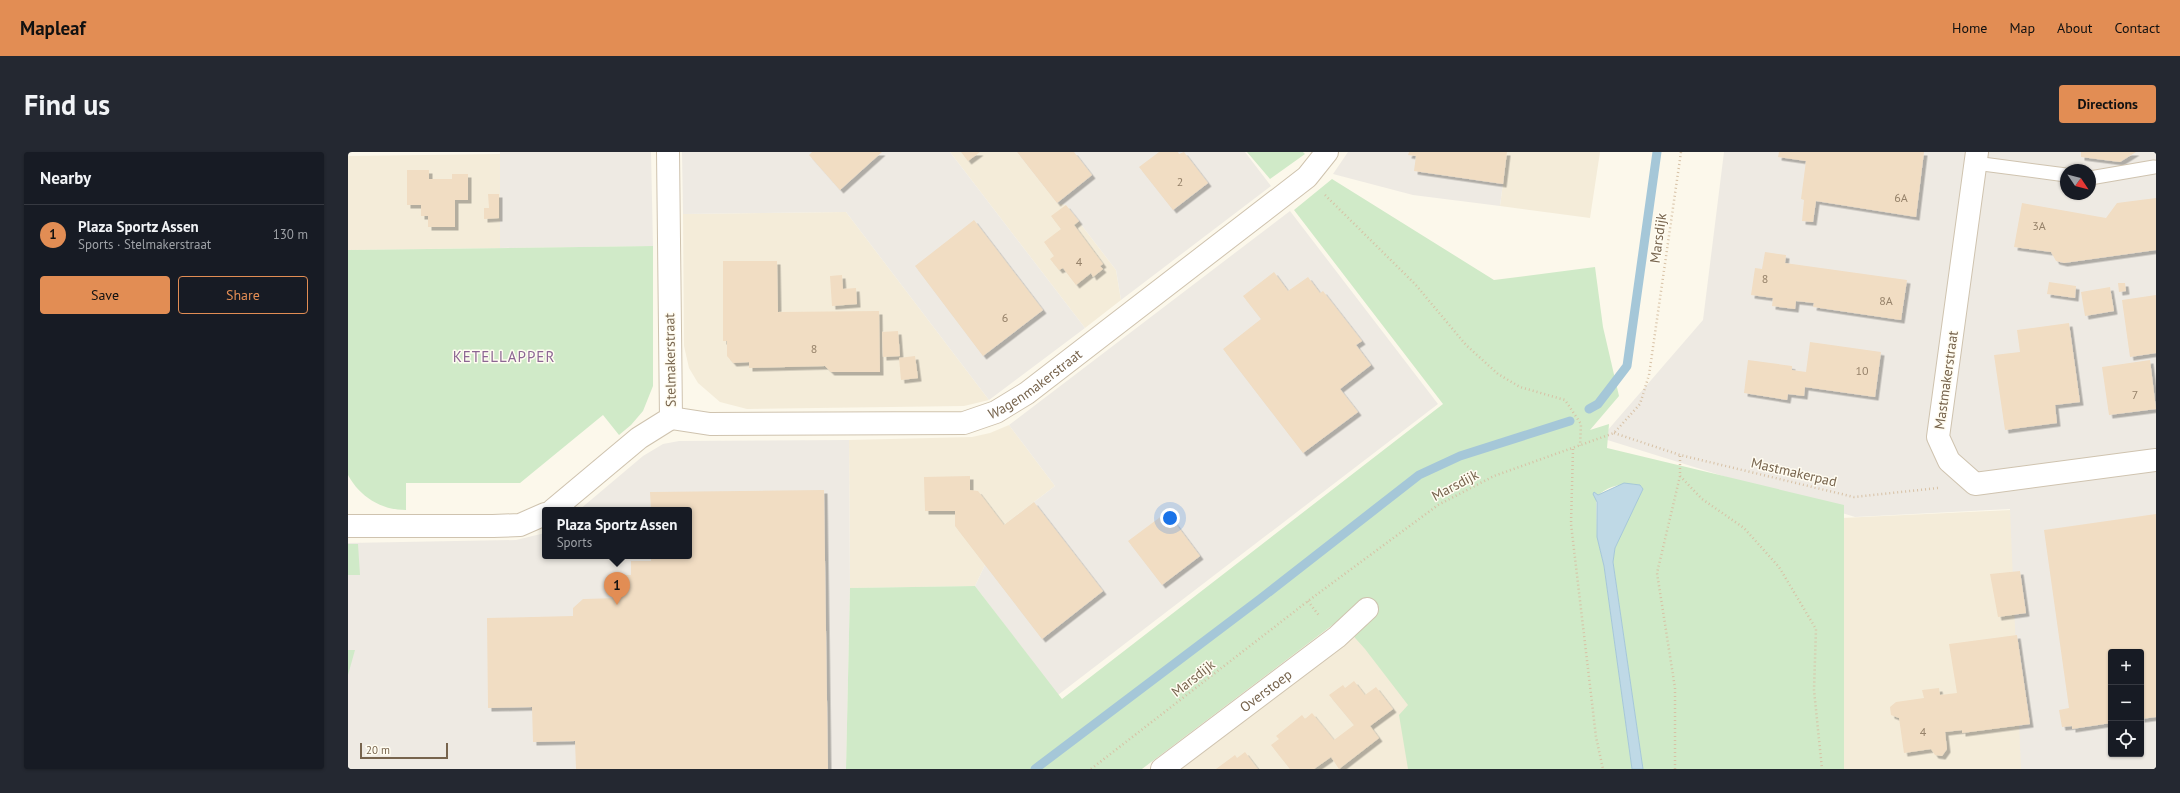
<!DOCTYPE html>
<meta charset="utf-8">
<style>
body{margin:0;font-family:"PT Sans",sans-serif;background:#242831;color:#f1f3f6}
.controls{position:absolute;right:12px;bottom:12px;display:grid;overflow:hidden;border-radius:4px;box-shadow:0 1px 3px #0004}
.controls button{width:36px;height:36px;display:grid;place-items:center;padding:0;border:0;border-bottom:1px solid #363941;background:#171b24;color:#f1f3f6;font:20px sans-serif}
.compass{position:absolute;left:1712px;top:12px;width:36px;height:36px;border-radius:50%;background:#171b24;box-shadow:0 1px 3px #0004;rotate:125deg}
.scale{position:absolute;left:12px;bottom:10px;width:88px;box-sizing:border-box;padding-left:4px;border:2px solid #77644d;border-top:0;font-size:11px;line-height:14px;white-space:nowrap;color:#77644d;-webkit-text-stroke:3px #fffcf1;paint-order:stroke}
.you{position:absolute;left:822px;top:366px;width:14px;height:14px;margin:-10px;border:3px solid #fff;border-radius:50%;background:#1a73e8;box-shadow:0 0 0 6px #1a73e833}
.badge{display:grid;place-items:center;width:26px;height:26px;border-radius:50%;background:#e28d54;color:#111;font-size:13px;font-weight:700}
.pin{position:absolute;translate:-50% -33px;filter:drop-shadow(0 1px 2px #0008)}
.pin::after{content:'';position:absolute;top:21px;width:14px;height:12px;background:inherit;clip-path:polygon(0 0,100% 0,50% 100%)}
.popup{position:absolute;left:194px;top:355px;width:150px;height:52px;box-sizing:border-box;display:grid;place-content:center;border-radius:4px;background:#171b24;filter:drop-shadow(0 1px 3px #0005);font-size:13px;white-space:nowrap;color:#9ea1a6}
.popup b{font-size:15px;color:#f1f3f6}
.popup::after{content:'';position:absolute;left:50%;top:100%;margin-left:-8px;border:8px solid transparent;border-top-color:#171b24}
.list{margin:0;padding:0;list-style:none}
h2{display:flex;justify-content:space-between;align-items:center;height:52px;margin:0;padding:0 16px;font-size:17px}
h2 small{font-size:13px;font-weight:400;color:#9ea1a6}
.list li{display:grid;grid-template-columns:26px 1fr auto;gap:12px;align-items:center;box-sizing:border-box;height:60px;padding:0 16px;border-top:1px solid #363941}
.list b{display:block;font-size:15px;white-space:nowrap}
.list p{margin:0;font-size:13px;white-space:nowrap;color:#9ea1a6}
.list em{font-size:13px;font-style:normal;color:#9ea1a6}
.actions{display:flex;gap:8px;padding:12px 16px}
.actions a{flex:1;padding:9px 0;border:1px solid #e28d54;border-radius:4px;text-align:center;font-size:14px;color:#e28d54}
.actions .main{background:#e28d54;color:#111}
.icon{flex:none;width:22px;height:22px;fill:none;stroke:currentColor;stroke-width:2;stroke-linecap:round;stroke-linejoin:round}
.map{position:relative;flex:none;width:1808px;height:617px;overflow:hidden;border-radius:4px}
header{display:flex;align-items:center;gap:24px;box-sizing:border-box;height:56px;padding:0 20px;background:#e28d54;color:#111}
header strong{font-size:19px}
nav{display:flex;gap:22px;margin-inline-start:auto;font-size:14px}
.intro{display:flex;align-items:center;justify-content:space-between;box-sizing:border-box;height:96px;padding:0 24px}
h1{margin:0;font-size:28px}
.button{padding:10px 18px;border-radius:4px;background:#e28d54;color:#111;font-size:14px;font-weight:700}
main{display:flex;gap:24px;padding:0 24px}
aside{flex:1;background:#171b24;border-radius:4px;box-shadow:0 1px 3px #0004}
.map>svg:first-child{display:block}
.residential{fill:#f4ecd9}
.industrial{fill:#eeeae3;fill-rule:evenodd}
.green{fill:#d0eac8}
.water{fill:#bfd9e6;stroke:#a5c7d8}
.lines{fill:none;stroke-linecap:round;stroke-linejoin:round}
.stream{stroke:#a5c7d8;stroke-width:9}
.building{fill:#f1ddc3;filter:url(#shadow)}
.service-casing{stroke:#cfc3af;stroke-width:15}
.minor-casing{stroke:#cfc3af;stroke-width:24}
.path{stroke:#d7c1a5;stroke-width:2.5;stroke-dasharray:1 3;stroke-linecap:butt}
.service{stroke:#fff;stroke-width:13}
.minor{stroke:#fff;stroke-width:22}
.labels{text-anchor:middle;stroke-width:3;stroke-linejoin:round;paint-order:stroke}
.number-label{font-size:12px;fill:#96826a}
.street-label{font-size:14px;fill:#77644d;stroke:#fffcf1}
.neighbourhood-label{font-size:15px;letter-spacing:1px;fill:#8c6693;stroke:#fffcf1}
</style>
<header>
<strong>Mapleaf</strong>
<nav><a>Home</a><a>Map</a><a>About</a><a>Contact</a></nav>
</header>
<div class="intro"><h1>Find us</h1><a class="button">Directions</a></div>
<main>
<aside>
<h2>Nearby<small></small></h2>
<ul class="list">
<li><span class="badge">1</span><div><b>Plaza Sportz Assen</b><p>Sports · Stelmakerstraat</p></div><em>130 m</em></li>
</ul>
<div class="actions"><a class="main">Save</a><a>Share</a></div>
</aside>
<div class="map">
<svg width="1808" height="617" viewBox="0 0 1808 617">
<defs>
<filter id="shadow"><feDropShadow dx="3.5" dy="3.5" stdDeviation="0" flood-color="#0004"/></filter>
</defs>
<rect width="100%" height="100%" fill="#fcf8eb"/>
<path class="residential" d="M602 0H669L709 51 718 53 768 118 773 148 737 176Z
M1159 0H1252L1242 66 1152 54Z
M152 2V96L0 98V4Z
M498 60 641 248 616 254 399 257 372 250 350 231 341 216 336 194 335 62Z
M661 273 707 334 656 373 627 434 502 436 501 288 624 285 642 281Z
M1663 358 1686 617H1494L1472 367Z
M1020 475 1065 549 1079 617H833Z"/>
<path class="industrial" d="M152 0H303L305 94 152 96Z
M334 0H602L737 176 641 248 498 60 335 62Z
M669 0H897L923 34 773 148 768 118 718 53 709 51Z
M1000 0H1159L1152 54 1065 43 985 22Z
M1376 0H1808V617H1673L1662 357 1507 365 1253 286 1355 168ZM1718 18H1742V42H1718ZM1763 500H1793V602H1763Z
M942 59 1090 252 710 543 627 434 656 373 707 334 661 273Z
M501 288 502 436 498 617H0V391L168 388 197 381V404H341V358H231L295 304 315 292 331 289Z"/>
<path class="green" d="M899 0H955L957 2 922 27Z
M984 27 1146 128 1247 115 1255 175 1271 244 1242 278 1261 272 1259 296 1496 353V617H1295L1265 410 1267 396 1295 337 1292 333C1275 331 1261 333 1248 345L1249 385 1256 414 1284 617H1060L1051 563 1060 553 1017 497 991 468 794 617H498L502 436 627 434 714 547 1095 252 946 58Z
M305 94V234L295 259 283 273 271 283 255 263 172 331H58V358C33 358 12 345 0 323V98Z
M0 392H10L12 423H0Z
M0 498H7L0 523Z"/>
<path class="water" d="M1276 331 1292 333 1295 337 1267 396 1265 410 1295 617H1284L1256 414 1249 385V350L1245 342 1246 340 1250 343Z"/>
<g class="lines">
<path class="stream" d="M1241 257 1250 252 1279 214 1309 0
M687 617 912 447 1071 323 1112 304 1222 269"/>
</g>
<path class="building" d="M464 0H534L492 38 461 3Z
M613 0H632L620 9Z
M669 0H726L744 23 709 51Z
M811 0H830L831 2 836 0 860 31 825 58 791 15Z
M1061 0H1159L1155 32 1066 19 1068 4 1060 3Z
M1431 0H1576L1568 65 1468 49 1465 70 1454 69 1456 48 1453 47 1458 9 1430 5Z
M1733 0H1788L1772 10 1733 5Z
M59 18H81V27H104V22H120V48H107V75H80V64H73V53H59Z
M140 42H151V66L136 67V56H141Z
M1808 46V98L1716 111 1708 109 1703 100 1666 95 1674 51 1758 66 1769 51Z
M718 53 731 69 726 73 755 112 752 114 755 117 745 125 743 121 728 133 715 116 711 118 702 107 706 104 696 90 713 77 703 64Z
M626 68 695 158 635 204 567 114Z
M1417 100 1438 103 1437 111 1559 128 1553 168 1465 155 1466 151 1448 149 1447 157 1424 154 1425 146 1403 143 1407 116 1414 117Z
M375 109H429L430 160 531 159 532 220H483L477 214 401 216V210L385 211 379 204V189H375Z
M926 120 940 139 960 125 972 141 975 139 1014 189 1008 193 1023 213 992 237 1010 260 955 301 875 197 913 167 895 144Z
M494 123 495 137 508 136 509 152 484 154 482 124Z
M1701 130 1728 134 1727 146 1699 142Z
M1770 131H1777L1778 139 1771 140Z
M1762 135 1766 159 1737 164 1733 140Z
M1808 143V201L1782 205 1774 148Z
M1721 171 1732 250 1707 253 1709 271 1657 278 1646 203 1672 200 1669 178Z
M550 179 552 204 535 205 534 180Z
M1462 190 1533 200 1527 245 1457 235 1456 244 1440 242 1439 248 1396 241 1400 208 1444 214V218L1458 220Z
M567 204 570 226 553 228 551 206Z
M1802 208 1808 257 1761 263 1754 215Z
M622 324V338L630 339 656 373 686 350 755 439 694 487 607 374V359H577L576 325Z
M476 338 480 617H228L227 589 185 590 184 555 140 556 139 466 225 464V456L235 447 271 446V423H283V409H303V422V404H341V358H303L302 340Z
M819 360 852 404 814 433 780 389Z
M1808 362V565L1793 567V500H1763V571L1724 577V574L1714 575 1711 558 1721 556 1696 378Z
M1672 419 1678 461 1650 465 1642 422Z
M1669 483 1682 572 1614 581V578L1597 580 1599 597 1594 604 1587 603 1583 597 1556 601 1551 566 1543 563 1542 555 1548 550 1576 546 1574 538 1591 536 1592 543 1609 541 1601 492Z
M1006 529 1017 543 1028 535 1045 557 1022 574 1031 586 991 617 983 605 966 617H942L923 593 931 587 928 584 954 563 957 567 964 561 986 588 1006 573 981 543 995 533 997 536Z
M897 600 910 617H868L887 603 889 606Z"/>
<g class="lines">
<g class="service-casing">
<path id="service" d="M1627 11 1718 23
M1742 26 1806 15"/>
</g>
<g class="minor-casing">
<g id="minor">
<path d="M1629 0 1590 285 1601 309 1627 332 1808 308"/>
<path id="s1" d="M323 266 362 272 616 271 648 260 679 241 959 25 979 0"/>
<path d="M205 358 291 286 323 266 320 0"/>
<path d="M0 374H145L172 373 197 362"/>
<path id="s2" d="M814 617 989 485 1019 457"/>
</g>
</g>
<path class="path" d="M977 43 1067 132 1118 193 1150 222 1172 235 1217 248 1233 272 1232 294
M1266 281 1332 303 1506 345 1590 336
M1225 297 1223 372 1248 585 1255 617
M1332 324 1354 347 1396 376 1431 415 1468 477 1466 538 1474 617
M960 449 972 465
M743 617 960 449 1090 353 1146 324 1266 281 1292 252 1301 223 1333 0
M1327 617V536L1309 421 1332 324V303"/>
<use href="#service" class="service"/>
<use href="#minor" class="minor"/>
</g>
<g class="labels">
<g class="number-label">
<text x="832" y="34">2</text>
<text x="1553" y="50">6A</text>
<text x="1691" y="78">3A</text>
<text x="731" y="114">4</text>
<text x="1417" y="131">8</text>
<text x="1538" y="153">8A</text>
<text x="657" y="170">6</text>
<text x="466" y="201">8</text>
<text x="1514" y="223">10</text>
<text x="1787" y="247">7</text>
<text x="1575" y="584">4</text>
</g>
<g class="street-label">
<text transform="translate(1310 86) rotate(-82)" y="5">Marsdijk</text>
<text transform="translate(322 208) rotate(-91)" y="5">Stelmakerstraat</text>
<text transform="translate(1598 228) rotate(-82)" y="5">Mastmakerstraat</text>
<text dy="5" stroke="none"><textPath href="#s1" startOffset="375">Wagenmakerstraat</textPath></text>
<text transform="translate(1446 320) rotate(13)" y="5">Mastmakerpad</text>
<text transform="translate(1107 333) rotate(-28)" y="5">Marsdijk</text>
<text transform="translate(845 526) rotate(-38)" y="5">Marsdijk</text>
<text dy="5" stroke="none"><textPath href="#s2" startOffset="130">Overstoep</textPath></text>
</g>
<g class="neighbourhood-label">
<text x="156" y="210">KETELLAPPER</text>
</g>
</g>
</svg>
<div class="controls">
<button>+</button>
<button>−</button>
<button><svg class="icon" aria-label="locate" viewBox="0 0 24 24"><circle cx="12" cy="12" r="6"/><path d="M12 2v4M12 18v4M2 12h4M18 12h4"/></svg></button>
</div>
<svg class="compass" viewBox="-18 -18 36 36"><path d="M0-13l5 13h-10z" fill="#e53935"/><path d="M0 13l5-13h-10z" fill="#9ea1a6"/></svg>
<div class="scale">20 m</div>
<div class="you"></div>
<div class="pin badge" style="left:269px;top:453px">1</div>
<div class="popup"><b>Plaza Sportz Assen</b>Sports</div>
</div>
</main>
